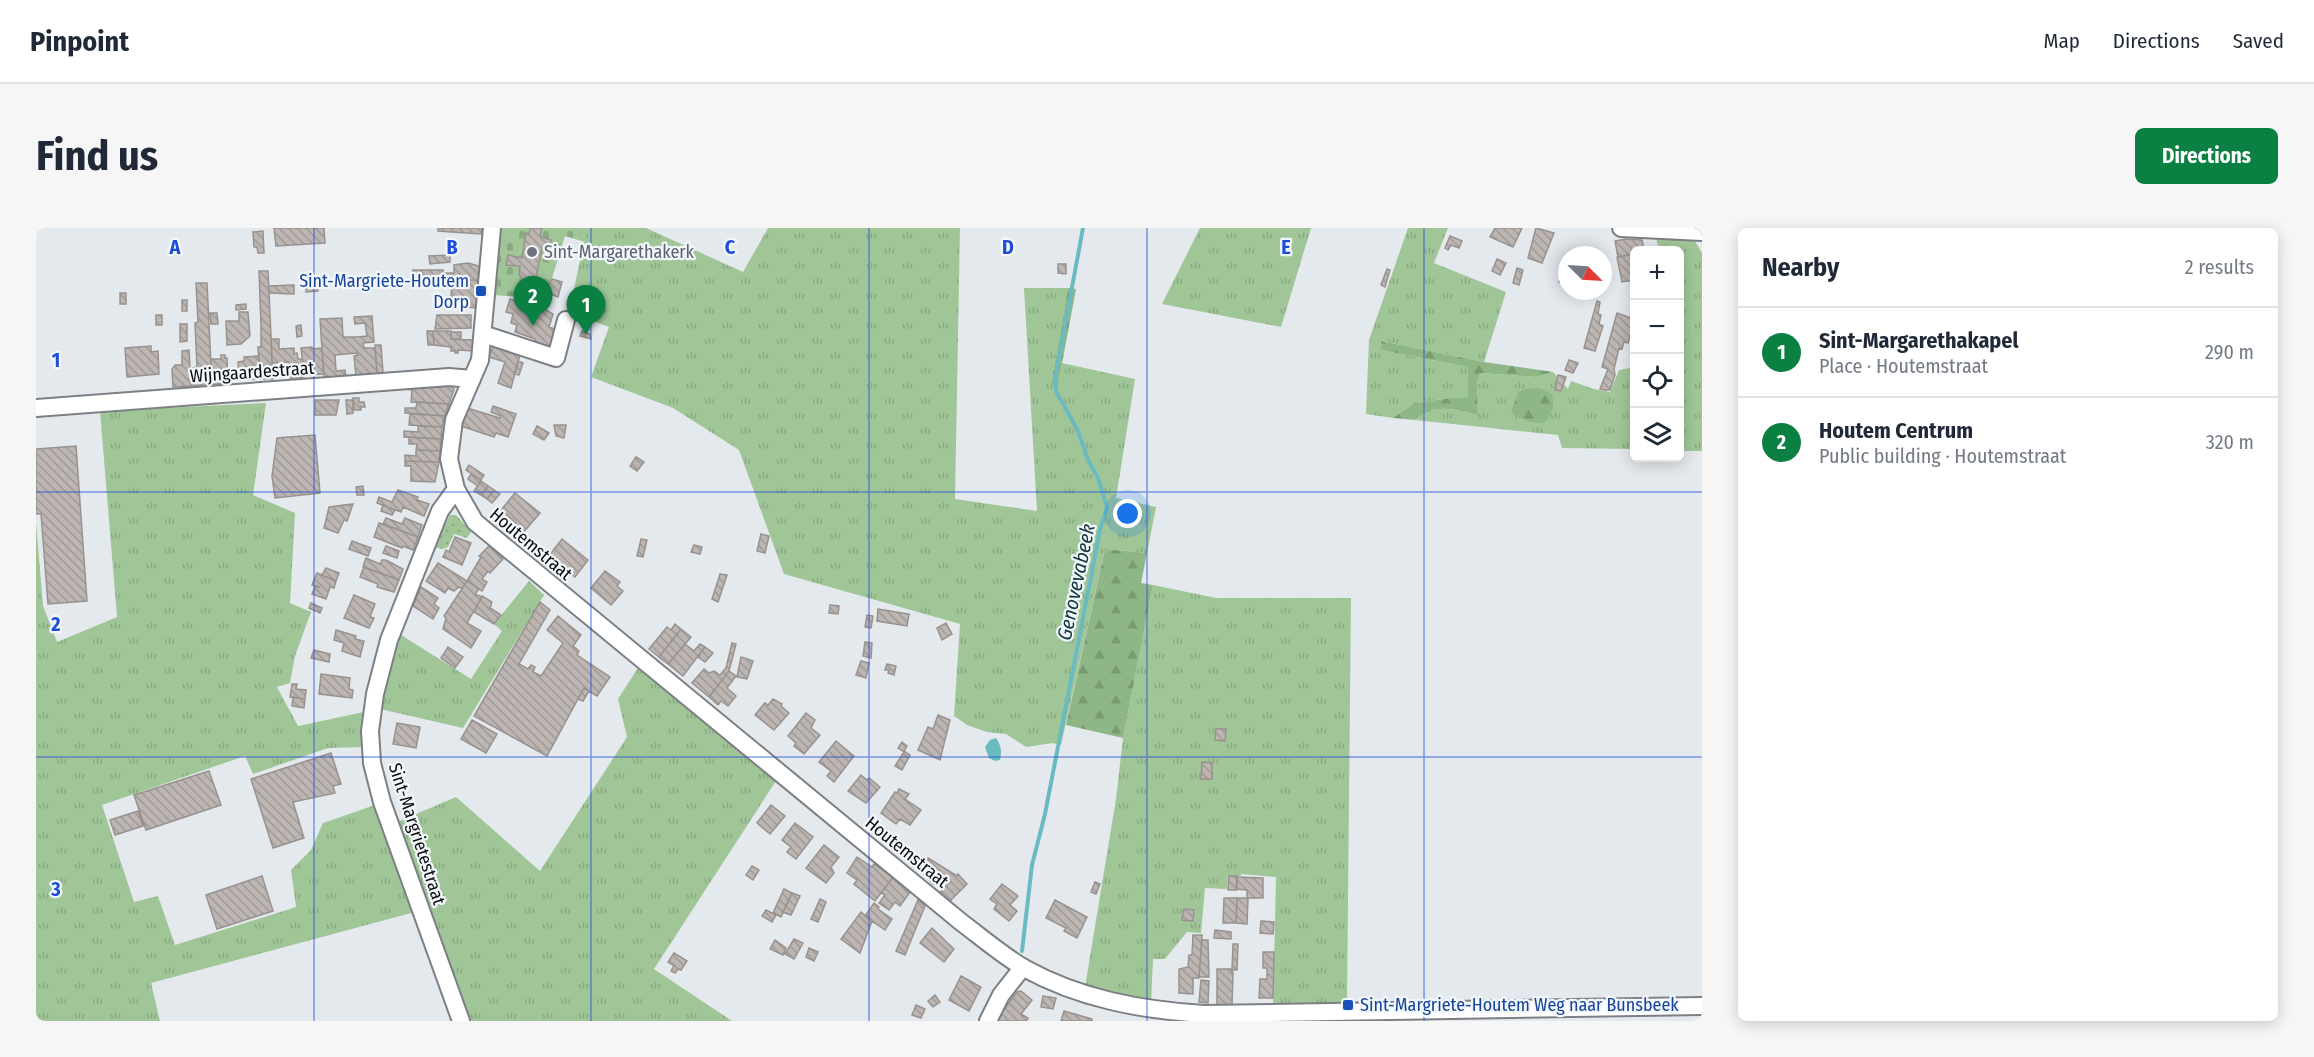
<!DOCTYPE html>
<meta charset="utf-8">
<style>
body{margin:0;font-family:"Fira Sans Condensed",sans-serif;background:#f6f6f7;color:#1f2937}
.controls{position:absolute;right:18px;top:18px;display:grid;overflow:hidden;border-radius:9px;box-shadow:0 3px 15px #0003}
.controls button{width:54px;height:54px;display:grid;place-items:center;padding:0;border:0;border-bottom:2px solid #e0e1e3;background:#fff;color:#1f2937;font:30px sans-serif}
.compass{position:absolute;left:1522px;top:18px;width:54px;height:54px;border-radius:50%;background:#fff;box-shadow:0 3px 15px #0003;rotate:114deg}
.you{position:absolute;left:1092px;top:286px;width:21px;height:21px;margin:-15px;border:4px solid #fff;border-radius:50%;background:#1a73e8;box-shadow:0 0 0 9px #1a73e833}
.badge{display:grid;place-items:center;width:39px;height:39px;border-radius:50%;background:#0b8043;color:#fff;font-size:20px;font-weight:700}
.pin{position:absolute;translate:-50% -50px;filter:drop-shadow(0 2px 3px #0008)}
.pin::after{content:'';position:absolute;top:32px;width:21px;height:18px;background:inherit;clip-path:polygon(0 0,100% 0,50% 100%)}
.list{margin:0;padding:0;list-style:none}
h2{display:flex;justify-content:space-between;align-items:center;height:78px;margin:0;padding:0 24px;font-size:26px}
h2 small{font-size:20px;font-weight:400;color:#747a83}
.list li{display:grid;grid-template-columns:39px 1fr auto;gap:18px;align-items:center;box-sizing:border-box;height:90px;padding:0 24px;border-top:2px solid #e0e1e3}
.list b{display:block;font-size:22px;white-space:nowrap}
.list p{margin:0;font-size:20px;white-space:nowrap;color:#747a83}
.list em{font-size:20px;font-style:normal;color:#747a83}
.icon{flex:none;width:33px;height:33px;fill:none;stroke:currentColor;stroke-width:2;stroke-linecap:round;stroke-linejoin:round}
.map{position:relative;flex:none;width:1666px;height:793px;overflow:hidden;border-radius:9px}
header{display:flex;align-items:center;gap:36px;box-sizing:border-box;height:84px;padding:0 30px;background:#fff;border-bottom:2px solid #e0e1e3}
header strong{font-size:28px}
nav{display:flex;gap:33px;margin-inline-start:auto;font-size:21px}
.intro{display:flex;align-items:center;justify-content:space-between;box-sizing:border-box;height:144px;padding:0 36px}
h1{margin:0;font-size:42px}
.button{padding:15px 27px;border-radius:9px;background:#0b8043;color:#fff;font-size:21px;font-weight:700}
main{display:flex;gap:36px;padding:0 36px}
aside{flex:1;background:#fff;border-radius:9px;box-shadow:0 3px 15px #0003}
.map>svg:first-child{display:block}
.grass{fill:url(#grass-tufts)}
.forest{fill:url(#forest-firs)}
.cemetery{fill:url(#cemetery-stones)}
.garden{fill:url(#garden-dots)}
.water{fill:#6abbc0}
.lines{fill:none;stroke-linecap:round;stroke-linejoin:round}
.stream{stroke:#6abbc0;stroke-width:4}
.building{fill:url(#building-back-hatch);stroke:#98928f;stroke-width:1.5}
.minor-casing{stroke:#7c8085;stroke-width:20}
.minor{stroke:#fff;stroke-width:16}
.grid{fill:none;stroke:#1d4ed8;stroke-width:1.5;stroke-opacity:0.55}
.worship-dot{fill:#6b7280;stroke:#f2f7fb;stroke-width:2}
.transit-dot{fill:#1a4fb4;stroke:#f2f7fb;stroke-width:2}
.labels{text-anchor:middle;stroke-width:4.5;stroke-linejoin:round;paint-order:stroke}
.worship-label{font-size:18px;fill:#5b616d;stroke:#f2f7fb;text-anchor:start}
.transit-label{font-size:18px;fill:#164399;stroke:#f2f7fb;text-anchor:end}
.street-label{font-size:18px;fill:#0a0b0d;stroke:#f2f7fb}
.water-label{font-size:20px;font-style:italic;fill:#0f3739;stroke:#f2f7fb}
.grid-label{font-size:20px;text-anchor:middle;font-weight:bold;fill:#1d4ed8;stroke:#f2f7fb;stroke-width:4.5;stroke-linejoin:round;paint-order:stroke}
</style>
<header>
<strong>Pinpoint</strong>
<nav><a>Map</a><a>Directions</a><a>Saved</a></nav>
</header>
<div class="intro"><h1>Find us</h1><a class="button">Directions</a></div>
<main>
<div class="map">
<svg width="1666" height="793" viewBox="0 0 1666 793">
<defs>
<pattern id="grass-tufts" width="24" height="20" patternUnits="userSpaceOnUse" patternTransform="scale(1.5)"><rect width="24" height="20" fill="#a0c698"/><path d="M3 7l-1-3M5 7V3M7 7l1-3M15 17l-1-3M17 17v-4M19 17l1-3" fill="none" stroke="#88a982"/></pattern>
<pattern id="forest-firs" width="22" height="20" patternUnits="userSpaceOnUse" patternTransform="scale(1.5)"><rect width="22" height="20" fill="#8fb686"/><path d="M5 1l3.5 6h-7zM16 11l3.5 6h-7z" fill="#7a9b72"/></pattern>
<pattern id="cemetery-stones" width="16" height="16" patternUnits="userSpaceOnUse" patternTransform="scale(1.5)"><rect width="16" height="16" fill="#a0c698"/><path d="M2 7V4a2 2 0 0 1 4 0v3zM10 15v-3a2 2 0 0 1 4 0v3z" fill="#88a982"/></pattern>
<pattern id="garden-dots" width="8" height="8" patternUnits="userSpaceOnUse" patternTransform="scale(1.5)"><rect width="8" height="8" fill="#a0c698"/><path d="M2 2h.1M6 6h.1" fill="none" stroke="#88a982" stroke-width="1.8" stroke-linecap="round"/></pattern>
<pattern id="building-back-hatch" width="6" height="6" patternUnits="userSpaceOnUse" patternTransform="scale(1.5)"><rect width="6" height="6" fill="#bcb5b2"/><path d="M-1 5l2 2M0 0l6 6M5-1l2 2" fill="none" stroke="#a09a98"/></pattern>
</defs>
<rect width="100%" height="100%" fill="#e4e9ee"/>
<path class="grass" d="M551 0H610L707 44 732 0H924L919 271 1001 283 988 60H1032L1015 156 1023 152 1026 135 1099 151 1080 270 1120 279 1111 325 1069 321 1025 517 1017 515 990 519 970 506 951 504 931 497 918 488 924 396 748 346 703 222 637 180 555 149 573 99 533 84Z
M1164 0H1275L1245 99 1126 76Z
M1372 0H1412L1398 35 1470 64 1448 134 1345 113 1344 122 1432 139V170H1415L1378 175 1357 190 1330 186 1333 112Z
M1620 10 1659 13 1666 25V223H1644V22H1623Z
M1598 139V221L1526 220 1522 207 1379 192C1402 174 1415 182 1442 187L1441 156 1444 145 1501 149 1517 144 1532 161 1535 153 1558 161 1574 164 1583 142Z
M230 175 217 267 259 285 254 375 275 384 259 428 254 455 241 459 262 498 328 484 327 519 292 520 217 546 209 528 66 577 98 674 122 668 139 717 260 679 255 642 275 622 287 595 339 577 379 684 115 755 124 793H0V294L7 378 21 414 81 389 64 183Z
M493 353 508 367 427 500 344 481 349 451 362 405 435 451 466 403 458 396Z
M1117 357 1180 370H1315L1311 775 1237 779 1240 649 1205 646V648H1192L1191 661 1169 660 1165 705 1151 704 1129 731H1117L1115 776 1049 759 1080 571 1087 510Z
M602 440 740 553 618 741 696 793H431L359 595 420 569 504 643 591 509 582 471Z"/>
<path class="forest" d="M1032 60 1040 61 1023 152 1021 157 1015 156Z
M1345 113 1448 134 1517 144 1501 149 1444 145 1441 156 1442 187C1416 182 1402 174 1379 192L1357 190 1378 175 1415 170H1432V139L1344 122Z
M1504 160 1516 166C1519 178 1516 187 1507 195L1494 194 1475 184 1482 164 1490 161Z
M1069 321 1111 325 1105 355 1117 357 1087 510 1030 497Z"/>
<path class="cemetery" d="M463 0H551L549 14 529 8 513 60C502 72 471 68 457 67Z"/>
<path class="garden" d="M414 287H420L435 304 431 310 418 306 412 319 406 321 399 319Z"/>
<path class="water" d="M960 510C965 517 966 523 964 532L959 533 953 530 949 519 954 512Z"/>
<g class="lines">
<path class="stream" d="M986 723 996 637 1009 586 1064 302 1071 279 1062 250 1052 232 1042 203 1020 163 1019 151 1047 0"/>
</g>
<path class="building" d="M238 0H288L289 15 240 18Z
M402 0H446L445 6 402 3Z
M494 0H506L504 8 515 12 513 22 506 21 500 49 494 53 487 52 483 46 484 38 470 37 472 27 486 30 490 5 493 6Z
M1459 0H1486L1477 19 1454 9Z
M1500 0 1518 5 1506 35 1492 30Z
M227 3 228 25H222L221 19H218L217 4Z
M1414 8 1426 13 1423 20 1415 17 1412 22 1409 20Z
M1589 11 1606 12 1608 21 1598 22V26L1582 29 1579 13Z
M1598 26V52L1586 54 1581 29Z
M414 27V34L394 36 393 28Z
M1461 31 1470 35 1464 47 1456 43Z
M432 35 443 38V52L377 53V42H407V45H418V37Z
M1022 36H1030V46L1022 45Z
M1529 36H1531V57L1523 54Z
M1481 40 1487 42 1483 57 1477 55Z
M1351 41 1354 42 1349 59 1345 57Z
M223 43H232L237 151H224L222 119H225V97Z
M516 51 526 54 522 69 509 64Z
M443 52 441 80 429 79 430 70 415 69 416 53Z
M160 55H171L176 157 155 158 154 141 161 139 159 95 162 94Z
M270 56H282V63L270 64Z
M258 57V66L233 65V58Z
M84 65H90V76H84Z
M474 71 504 81 507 80 517 86 513 99 524 103 519 119 513 117 510 125 496 120 499 111 479 104 481 97 475 95 477 86 470 84Z
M146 72H151V83H146Z
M1561 73 1564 74 1562 86 1565 87 1563 96 1567 98 1559 123 1548 120Z
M210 76V81L200 82V77Z
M203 84H212L214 108 205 116 191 117 190 93H203Z
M174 85H181L182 96H175Z
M1581 85 1598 91V110L1594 108 1592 115 1588 114 1586 121 1583 120 1578 141 1579 147 1574 162H1569L1564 161 1572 141 1566 139Z
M120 87H126V97H120Z
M401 87H435V100L399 101Z
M336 88 338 114 327 115 328 120H339L341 146 320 148 318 128 322 127 321 125 299 127 300 143 309 142 310 148 288 150 284 91 306 90 307 109H321L331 108 329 95 319 96 318 89Z
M144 96H151V113L144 114Z
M265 97 266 108 261 109 260 98Z
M391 103H397L398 117H392Z
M397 103H415V111L439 112 437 123 422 122V125H419V123H415V119L398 117Z
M546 103 554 106 555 111 544 108Z
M415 104H425V111H415Z
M235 111H243V121L258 120V126L261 125 262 131H266L268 149 254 151 253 134 236 135Z
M459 114 485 123 475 160 462 155 469 134 453 129Z
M339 117H345L347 145H341Z
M115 118V124L122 123 123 146 91 149 89 120Z
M276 119V121L286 120 288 146 268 147 265 120Z
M153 122 155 158 137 159 136 141 139 137H146V123Z
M185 127H189V130H191L192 155 176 157 175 131H185Z
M223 128 224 151 203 152 202 134 208 133V129Z
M1533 132 1542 135 1537 145 1529 142Z
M482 133 487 135 483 147 478 146Z
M1522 147 1530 149 1525 163 1519 162Z
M415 157 418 161 413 176 375 174 376 162 370 161Z
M317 170H323V174H328L329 179H325V182H318Z
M279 172H303L300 187H279Z
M310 172H317V185L311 186Z
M381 174 413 176 409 188 369 185V180H380Z
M457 178 480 186 472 209 460 205 458 209 425 198 431 180 464 190 465 188 455 184Z
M374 186 409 188 406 199 373 197Z
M518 197H530L528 210 520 208Z
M382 198 406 199 405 211 368 209V203L382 204Z
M501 198 513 205 508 212 497 206Z
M279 207 284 265 239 270 236 248 241 210Z
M373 209 405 211 404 223 380 222 381 216H373Z
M40 218 51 373 12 376 5 286H0V221Z
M380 222 404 223 403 234 369 233V227L380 228Z
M600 229 608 234 601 243 594 238Z
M369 233 403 234 399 254 375 253V238H369Z
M433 237 448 247 445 252 430 242Z
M435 246 445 252 442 258 432 251Z
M445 253 452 258 445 267 438 263Z
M327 258 328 267H321L320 259Z
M452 258 458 262 451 271 445 267Z
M362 262 382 269 381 272 393 276 388 288 367 279 365 284 341 275 343 269 356 274Z
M458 262 464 266 456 275 451 271Z
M479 265 504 285 486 306 477 299 480 295 465 282Z
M317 276 311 293 308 292 302 305 288 300 293 279Z
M347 277 359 282 356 287 345 283Z
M350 290 366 296 369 290 386 297 382 309 347 296Z
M343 295 382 309 377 322 367 318 366 320 338 309Z
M725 306 733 308 729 325 721 323Z
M419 309 435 315 426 337 407 329 410 322 413 324Z
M526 311 552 332 539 349 513 328Z
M605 311 611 312 607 329 601 328Z
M316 313 335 320 332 328 313 321Z
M658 317 666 319 664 326 655 324Z
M350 318 363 323 361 330 347 325Z
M453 318 467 331 454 345 452 343 446 351 451 354 446 363 431 353 445 329 443 328Z
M330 330 344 336 346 332H350L367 341 363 352 327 339Z
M402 335 431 353 426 361 423 359 418 363 412 360 409 365 390 353Z
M328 339 363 352 358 364 341 359 342 356 324 349Z
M290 340 303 345 300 353 286 347Z
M569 343 584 354 581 358 587 363 575 377 555 360Z
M281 345 300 353 298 360 294 359 290 371 276 366 279 359H284L276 357Z
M684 346 691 347 682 374 676 371Z
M431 353 443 361 439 366 446 369 431 395 445 403 435 420 407 401 410 390 408 388Z
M385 359 402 370 398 376 403 380 397 391 377 378Z
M318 367 339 376 334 389 338 390 333 400 308 390Z
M446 368 456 374 454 380 465 387 458 396 438 384Z
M504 374 514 382 483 436 492 441 495 437 499 439 497 444 505 448 527 415 511 402 522 388 545 407 537 418 543 423 541 427 574 449 561 468 548 460 511 528 438 488Z
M275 375 286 380 284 385 273 380Z
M794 377 803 378 802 386 793 385Z
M842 381 873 386 871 398 841 393Z
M831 387 837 388 835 400 829 399Z
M910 395 916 406 906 412 901 400Z
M639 396 645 401 623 429 613 421 631 399 635 402Z
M645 401 655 409 632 436 623 429Z
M300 402 320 408 319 411 328 413 324 429 306 423 308 415 298 412Z
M829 414 836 415 835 430 827 428Z
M696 415 700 416 693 443 673 469 656 455 668 441 673 445 678 443 684 447 690 440Z
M649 416 658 423 664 416 669 419 647 448 632 436Z
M412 419 427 429 419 440 405 430Z
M669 419 677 425 669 434 662 429Z
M278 422 294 426 293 434 275 430Z
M705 429 717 433 711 451 701 449Z
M825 433 833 435 830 450 820 447Z
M851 436 860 438 858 447 852 445 853 442H849Z
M693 443 700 448 691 460 700 468 692 478 685 473 682 477 673 469Z
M285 446 314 450 313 461 317 462 316 470 283 466Z
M256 456H261L260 461 270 462 269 471 254 469Z
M548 460 553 463 547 473 542 471Z
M257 469 269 471 268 480 256 478Z
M737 471 746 476 745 478 753 485 738 502 719 487 727 477 729 475 732 477Z
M770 485 779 492 775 500 784 507 768 526 758 518 760 515 752 508Z
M902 487 914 492 904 532 882 522 892 499 897 501Z
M436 492 461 506 450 525 425 511Z
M361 495 384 499 380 520 357 516Z
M1180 501H1190L1189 513 1179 512Z
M800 513 818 528 798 554 791 548 795 543 783 534Z
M866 514 871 518 868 523 874 527 866 542 859 538 868 524 862 520Z
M295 525 305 556 297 558 299 565 257 574 268 610 237 620 215 551Z
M1166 534 1176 535V551H1165Z
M173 543 185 577 110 602 98 567Z
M825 547 831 552 833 550 844 559 830 575 812 563Z
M863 561 873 566 869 571 885 582 874 597 864 591 860 596 845 585 859 564 861 565Z
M735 577 749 588 734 606 721 595Z
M102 583 107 598 79 607 74 592Z
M759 595 777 609 760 631 751 624 755 619 746 612Z
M788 617 803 629 795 639 798 645 790 655 770 640Z
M821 629 836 639 838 636 857 649 839 673 818 656 821 652 811 645Z
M892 630 921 648 922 646 931 656 913 674 904 664 914 654 902 647 897 656 885 643Z
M716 638 723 642 717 652 710 647Z
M226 648 237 683 181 701 170 667Z
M1193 648H1201V662H1192Z
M857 649 875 663 864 678 859 674 853 682 843 675 849 667 845 665Z
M1201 649 1227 650V670H1211V662L1200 661Z
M1059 654 1064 656 1060 666 1055 664Z
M966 656 982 668 974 677 981 683 973 693 958 681 961 676 954 671Z
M748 661 756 665 745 689 737 685Z
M756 665 764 668 755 687 747 684Z
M1188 670H1201L1200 695H1187Z
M1201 670H1212L1211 696 1200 695Z
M784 671 790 674 782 694 775 691Z
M882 672 889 678 869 727 860 723Z
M1019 672 1051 689 1041 710 1028 703 1030 700 1010 690Z
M838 675 843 679 842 681 856 691 849 702 829 688Z
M1148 681 1158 682 1157 693 1146 692Z
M730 682 740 687 736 694 726 688Z
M825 684 836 693 824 725 805 711Z
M1225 693 1238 694 1237 706 1224 705Z
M896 700 918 721 908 734 884 715Z
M1179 702 1195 704V711L1178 710Z
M1157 707H1166L1163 750H1157V766L1143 765V741L1152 739 1153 727H1156Z
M758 711 767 715 758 731 749 726Z
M739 712 750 720 747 727 734 721Z
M1166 712H1172L1173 749H1163Z
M1197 716H1202L1201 742H1196Z
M773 720 782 724 778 733 770 729Z
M1227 724H1238L1237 770H1223L1224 751H1231V740H1227Z
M638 725 651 733 645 742 642 741 639 745 635 743 638 738 632 734Z
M1181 741H1195L1197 745 1196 777H1181Z
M925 748 945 759 933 783 913 772Z
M1165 752 1173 753 1172 775 1163 774Z
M985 763 996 772 985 786 992 790 991 793H964L961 791 981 764Z
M899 767 904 774 897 779 892 773Z
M1007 768 1020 770 1017 781 1005 779Z
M880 777 889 781 885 790 876 787Z
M1028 783 1056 791V793H1025Z"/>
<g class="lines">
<g class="minor-casing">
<path id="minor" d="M456 0 444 132 418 192 413 231 420 261 439 294 925 694C945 709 966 727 988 740 1044 771 1105 782 1168 786L1666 778
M1585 0 1666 4
M447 106 520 130 530 92
M0 180 413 149 436 151
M420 261 404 283 353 412 339 466 334 503 336 535 346 574 425 793
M952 793 965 767 987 739"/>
</g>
<use href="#minor" class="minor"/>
</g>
<path class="grid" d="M278 0V793M555 0V793M833 0V793M1111 0V793M1388 0V793M0 264H1666M0 529H1666"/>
<circle class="worship-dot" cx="496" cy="24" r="6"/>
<g class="transit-dot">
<rect x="439" y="57" width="12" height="12" rx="3"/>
<rect x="1306" y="771" width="12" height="12" rx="3"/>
</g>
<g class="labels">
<g class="worship-label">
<text x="508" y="30">Sint-Margarethakerk</text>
</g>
<g class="transit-label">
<text x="433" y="59">Sint-Margriete-Houtem<tspan x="433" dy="21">Dorp</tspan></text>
<text x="1324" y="783" text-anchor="start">Sint-Margriete-Houtem Weg naar Bunsbeek</text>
</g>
<g class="street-label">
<text transform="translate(216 144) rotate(-4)" y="6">Wijngaardestraat</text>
<text transform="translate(495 316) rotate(40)" y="6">Houtemstraat</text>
<text transform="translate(381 606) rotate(72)" y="6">Sint-Margrietestraat</text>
<text transform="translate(871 624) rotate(39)" y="6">Houtemstraat</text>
</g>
<g class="water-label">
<text transform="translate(1040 354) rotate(-78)" y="7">Genovevabeek</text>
</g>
</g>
<g class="grid-label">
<text x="139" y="26">A</text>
<text x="416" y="26">B</text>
<text x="694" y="26">C</text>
<text x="972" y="26">D</text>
<text x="1250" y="26">E</text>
<text x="20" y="139">1</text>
<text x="20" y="403">2</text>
<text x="20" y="668">3</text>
</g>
</svg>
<div class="controls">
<button>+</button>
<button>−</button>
<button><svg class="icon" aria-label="locate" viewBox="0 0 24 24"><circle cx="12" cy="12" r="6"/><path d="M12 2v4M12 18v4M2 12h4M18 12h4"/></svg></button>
<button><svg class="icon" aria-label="layers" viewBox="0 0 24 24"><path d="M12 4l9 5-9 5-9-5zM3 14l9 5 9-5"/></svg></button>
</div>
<svg class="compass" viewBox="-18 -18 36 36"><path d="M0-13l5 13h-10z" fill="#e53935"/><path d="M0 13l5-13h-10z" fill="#747a83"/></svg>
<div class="you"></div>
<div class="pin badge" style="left:550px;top:107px">1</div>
<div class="pin badge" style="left:497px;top:98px">2</div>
</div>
<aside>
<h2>Nearby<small>2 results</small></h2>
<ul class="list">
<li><span class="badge">1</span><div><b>Sint-Margarethakapel</b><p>Place · Houtemstraat</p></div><em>290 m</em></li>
<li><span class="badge">2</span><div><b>Houtem Centrum</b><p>Public building · Houtemstraat</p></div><em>320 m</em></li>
</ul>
</aside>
</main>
